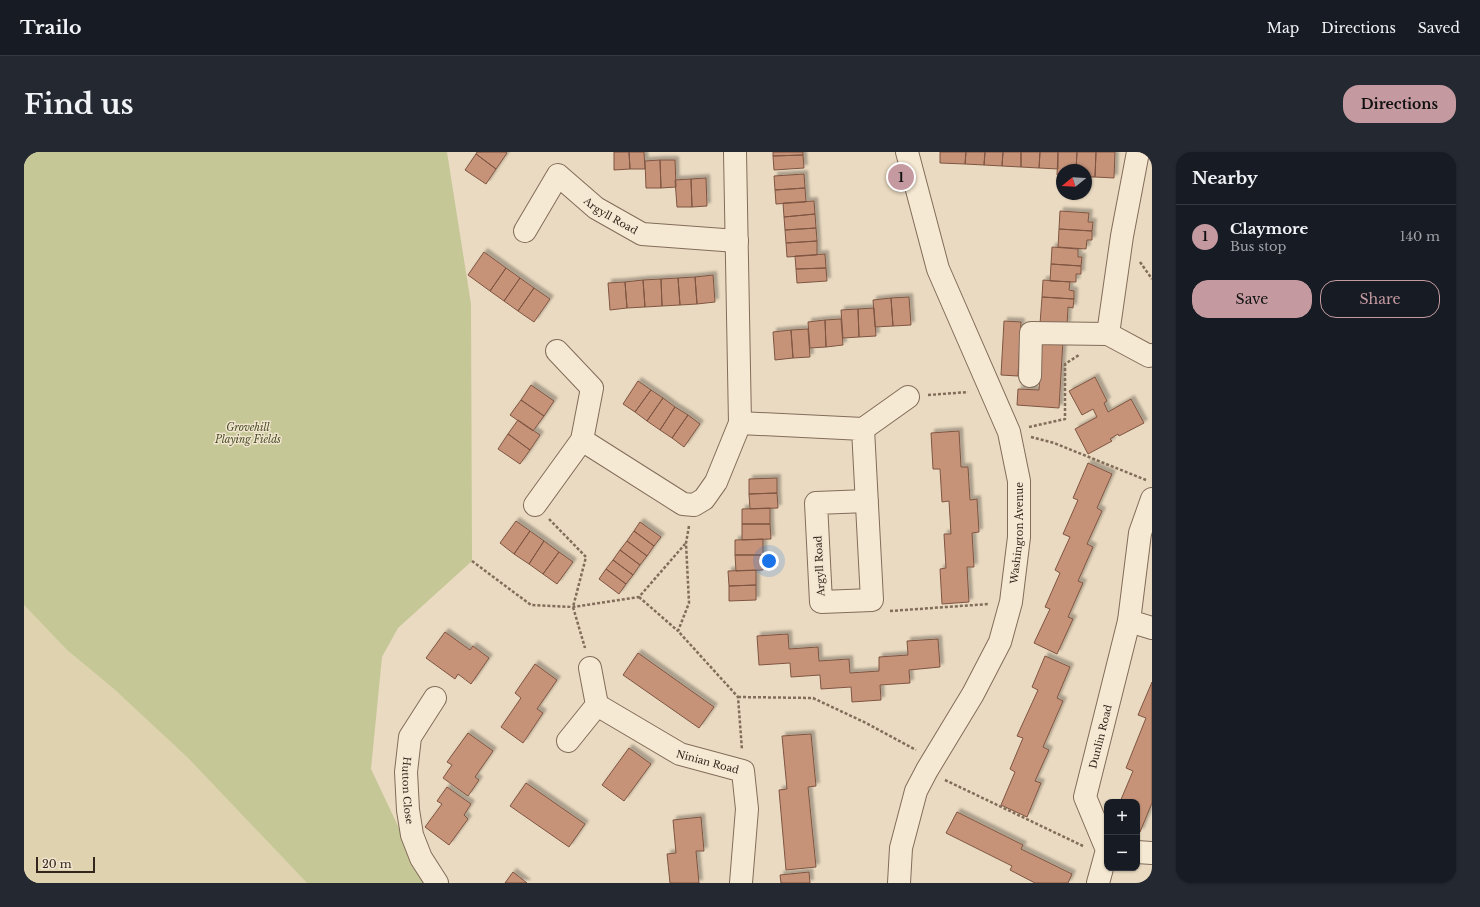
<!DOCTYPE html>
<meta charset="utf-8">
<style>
body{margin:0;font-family:"Libre Baskerville",serif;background:#242831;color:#f1f3f6}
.controls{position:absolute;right:12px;bottom:12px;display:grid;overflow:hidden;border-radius:8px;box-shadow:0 1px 3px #0004}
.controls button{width:36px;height:36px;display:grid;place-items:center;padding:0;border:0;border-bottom:1px solid #363941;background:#171b24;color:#f1f3f6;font:20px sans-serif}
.compass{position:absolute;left:1032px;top:12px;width:36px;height:36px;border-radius:50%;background:#171b24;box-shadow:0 1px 3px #0004;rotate:252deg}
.scale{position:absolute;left:12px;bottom:10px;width:59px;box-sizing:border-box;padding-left:4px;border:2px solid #33261d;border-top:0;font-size:11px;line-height:14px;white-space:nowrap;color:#33261d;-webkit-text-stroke:3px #f2e5d0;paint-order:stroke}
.you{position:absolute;left:745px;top:409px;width:14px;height:14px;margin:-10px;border:3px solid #fff;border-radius:50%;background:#1a73e8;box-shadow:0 0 0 6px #1a73e833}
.badge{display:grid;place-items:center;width:26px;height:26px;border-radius:50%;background:#c49aa0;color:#111;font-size:13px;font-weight:700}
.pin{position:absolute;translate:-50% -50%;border:2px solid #fff;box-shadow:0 1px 4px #0006}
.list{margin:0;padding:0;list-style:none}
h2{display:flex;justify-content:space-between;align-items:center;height:52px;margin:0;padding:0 16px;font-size:17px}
h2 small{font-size:13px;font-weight:400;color:#9ea1a6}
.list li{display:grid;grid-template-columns:26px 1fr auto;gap:12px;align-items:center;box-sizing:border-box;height:64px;padding:0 16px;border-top:1px solid #363941}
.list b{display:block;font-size:15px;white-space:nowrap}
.list p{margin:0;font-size:13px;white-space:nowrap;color:#9ea1a6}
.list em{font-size:13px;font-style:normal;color:#9ea1a6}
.actions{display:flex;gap:8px;padding:12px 16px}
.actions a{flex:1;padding:9px 0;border:1px solid #c49aa0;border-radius:16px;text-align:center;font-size:14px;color:#c49aa0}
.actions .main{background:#c49aa0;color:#111}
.map{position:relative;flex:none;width:1128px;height:731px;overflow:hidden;border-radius:16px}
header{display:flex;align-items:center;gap:24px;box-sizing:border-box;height:56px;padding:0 20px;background:#171b24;border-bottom:1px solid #363941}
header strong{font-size:19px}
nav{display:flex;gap:22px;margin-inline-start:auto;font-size:14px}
.intro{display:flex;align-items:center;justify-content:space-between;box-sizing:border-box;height:96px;padding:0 24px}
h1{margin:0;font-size:28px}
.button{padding:10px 18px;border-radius:16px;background:#c49aa0;color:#111;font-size:14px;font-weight:700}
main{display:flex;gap:24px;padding:0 24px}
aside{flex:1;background:#171b24;border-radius:16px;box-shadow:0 1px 3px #0004}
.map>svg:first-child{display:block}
.farmland{fill:#dfd3af}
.green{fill:#c5c796}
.building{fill:#c69379;stroke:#7f5541;filter:url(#shadow)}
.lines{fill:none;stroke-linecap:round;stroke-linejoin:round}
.minor-casing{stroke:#826c5a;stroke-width:24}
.path{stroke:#826c5a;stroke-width:2.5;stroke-dasharray:3 2;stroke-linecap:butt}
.minor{stroke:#f6e9d3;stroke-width:22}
.labels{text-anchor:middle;stroke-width:3;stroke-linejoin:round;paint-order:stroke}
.street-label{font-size:10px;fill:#33261d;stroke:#f2e5d0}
.park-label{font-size:10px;font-style:italic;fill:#474e25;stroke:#f2e5d0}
</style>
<header>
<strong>Trailo</strong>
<nav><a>Map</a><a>Directions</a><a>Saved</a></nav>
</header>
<div class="intro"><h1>Find us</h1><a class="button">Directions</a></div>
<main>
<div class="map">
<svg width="1128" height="731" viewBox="0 0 1128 731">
<defs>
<filter id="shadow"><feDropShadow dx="3.5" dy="-3.5" stdDeviation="1" flood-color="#0004"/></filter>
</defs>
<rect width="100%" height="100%" fill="#eadac1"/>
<path class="farmland" d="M0 453 43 498 90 537 164 606 283 731H0Z"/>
<path class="green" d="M0 0H423L447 152 448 409 374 476 358 505 347 617 401 731H283L164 606 90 537 43 498 0 453Z"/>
<path class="building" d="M453 0H481L483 1 472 17 452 2Z
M590 0H605L606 17 590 18Z
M605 0H620L621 17H606Z
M749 0H779V3L749 4Z
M916 0H942L941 12 916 11Z
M942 0H961L960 13 941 12Z
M961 0H979L978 14 960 13Z
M979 0H997V15L978 14Z
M997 0H1016L1015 16 997 15Z
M1016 0H1034V17L1015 16Z
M1034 0H1053L1052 18H1038V24L1033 23Z
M1053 0H1072L1071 25H1062V18H1052Z
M1072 0H1091L1090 26 1071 25Z
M452 2 472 17 462 32 441 18Z
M779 3 780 16 750 18 749 4Z
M636 8H651L652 35 637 36Z
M636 8 637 36H622L621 9Z
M780 22 781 36 751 38 750 24Z
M682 26 683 54 668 55 667 27Z
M667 27 668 55H653L651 28Z
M781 36 782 50 752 52 751 38Z
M790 49 791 62 760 65 759 51Z
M1036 59 1065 61 1064 70H1069L1068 79 1035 77Z
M791 62 792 76 761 78 760 65Z
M792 76 793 89 762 91 761 78Z
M1035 77 1068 79V88H1063L1062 97 1034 95Z
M793 89V103L763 105 762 91Z
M1028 95 1054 97V105H1058L1057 114 1027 112Z
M460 100 482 116 466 139 444 123Z
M801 102 802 116 772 117 771 104Z
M1027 112 1057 114V122H1052V130L1026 129Z
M482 116 496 126 480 149 466 139Z
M802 116 803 129 773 131 772 117Z
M689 123 691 150 673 152 671 125Z
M671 125 673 152 656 153 654 126Z
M496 126 510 136 494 159 480 149Z
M654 126 656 153 638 154 637 127Z
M637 127 638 154 621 155 619 128Z
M619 128 621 155 603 156 601 130Z
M1019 128 1046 130 1045 138 1050 139V147L1018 145Z
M601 130 603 156 586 158 584 131Z
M510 136 526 147 510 170 494 159Z
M885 145 887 173 869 174 867 146Z
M1018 145 1050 147 1049 156 1044 155 1043 173 1016 172Z
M867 146 869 174 851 175 849 148Z
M850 156 852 184 835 185 834 157Z
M834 157 835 185 819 186 817 158Z
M817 167 819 193 802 195 801 168Z
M801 168 802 195 786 196 784 170Z
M980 169 997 170 994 224 977 223Z
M784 177 786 205 769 206 767 178Z
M767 178 769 206 751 208 749 180Z
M1018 187 1039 188 1035 256 993 253 994 237 1015 238Z
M1071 225 1083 249 1080 251 1084 260 1107 247 1120 271 1095 284 1094 282 1086 287 1088 289 1064 302 1051 277 1073 265 1069 257 1058 263 1045 239Z
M614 229 627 238 611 260 599 252Z
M507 233 530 249 520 264 497 248Z
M627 238 639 246 623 269 611 260Z
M639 246 651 255 636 278 623 269Z
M497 248 520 264 509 279 486 263Z
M651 255 664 263 648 286 636 278Z
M664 263 676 272 660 295 648 286Z
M494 268 516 283 506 298 484 282Z
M935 279 937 315H944L946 348 953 347 955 380 948 381 950 415H943L945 450 918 452 916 417 922 416 920 382H927L925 349 918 350 916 317H909L907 281Z
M484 282 506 298 496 312 474 297Z
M1064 311 1088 322 1073 356 1078 359 1063 392 1069 395 1054 429 1059 431 1044 465 1049 467 1033 502 1010 491 1026 457 1021 455 1036 421 1031 418 1046 385 1039 382 1054 348 1049 346Z
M753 326V341L725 342V327Z
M753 341 754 356 726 357 725 342Z
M746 356V372H718V357Z
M492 369 506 379 490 402 476 391Z
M616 370 637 385 630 394 610 379Z
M718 372H746L747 387 718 388Z
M506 379 520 389 505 412 490 402Z
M610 379 630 394 623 404 603 389Z
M739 387V403H711V388Z
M520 389 535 400 519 422 505 412Z
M603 389 623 404 616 413 596 398Z
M596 398 616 413 609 423 589 408Z
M535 400 549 410 533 432 519 422Z
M711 403H739V418L712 419Z
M589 408 609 423 602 432 582 417Z
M582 417 602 432 595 442 575 427Z
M732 418V433L705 434 704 419Z
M732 433V448L705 449V434Z
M421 480 446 498 449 494 465 506 447 532 434 522 431 527 402 506Z
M764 482 765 497 794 495 795 509 825 507 826 521 855 519V505L884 503 883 489 914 487 916 515 885 518 886 531 856 533 857 548 828 550 827 535 797 537 796 523 767 525 766 511 735 513 733 484Z
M614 501 690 555 675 576 599 523Z
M1021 504 1046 515 1033 546 1039 549 1019 595 1025 598 1011 629 1017 631 1003 665 977 653 991 620 986 617 999 586 993 584 1014 538 1008 535Z
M511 512 533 528 513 557 519 561 499 591 477 575 497 546 491 541Z
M1128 530V651L1116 680 1113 678V650H1096L1109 619 1102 616 1122 566 1114 563Z
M444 581 469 599 451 625 455 628 444 644 419 626 428 613 423 610Z
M787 582 792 634 784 635 792 715 762 718 755 638 763 637 758 584Z
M605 596 627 612 600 649 578 633Z
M502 631 561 672 545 695 486 654Z
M423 635 447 652 440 663 444 667 425 693 401 675 418 652 413 649Z
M933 660 999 693 997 697 1048 722 1044 731H1011L986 718 988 714 922 681Z
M677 665 680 699H672L675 731H646L643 702 652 701 649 668Z
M489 720 503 731H481Z
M785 720 786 731H757L756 723Z"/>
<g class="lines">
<g class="minor-casing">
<g id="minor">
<path id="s1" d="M501 79 534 23 572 56 618 82 713 89"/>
<path d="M1084 182 1098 84 1114 0"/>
<path d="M1006 224 1007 181 1084 182 1125 204 1128 203"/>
<path d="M716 271 839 277 848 448 797 450 792 351 843 349"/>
<path d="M839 277 884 245"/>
<path d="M558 288 659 352 670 353 680 347 692 330 716 271 711 0"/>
<path d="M511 353 558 288 568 236 533 199"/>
<path d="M1105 469 1128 476"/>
<path id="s2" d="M411 546 386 585 382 620 384 658 388 683 397 706 413 731"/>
<path id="s3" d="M573 553 656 602 719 619 723 657 717 731"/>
<path d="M544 589 573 553 566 516"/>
<path d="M1113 700 1128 701"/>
<path id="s4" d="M875 731 877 696 892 639 903 618 949 542 976 490 987 450 995 385V329L985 280 914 117 883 0"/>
<path id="s5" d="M1074 731 1083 698 1061 645 1105 469 1116 381 1128 347"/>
</g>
</g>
<path class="path" d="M1116 110 1128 127
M904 243 944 240
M1005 275 1041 267V212L1055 203
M1007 285 1030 291 1122 328
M525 367 562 405 549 455 561 496
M665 374 662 391 665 451 654 479 714 545 718 598
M448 409 507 453 549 455 615 445 661 392
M615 445 654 479
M866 459 965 452
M714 545 789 546 842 571 892 598
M921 628 1059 694"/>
<use href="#minor" class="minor"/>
</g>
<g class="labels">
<g class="street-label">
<text dy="4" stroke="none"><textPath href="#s1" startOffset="132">Argyll Road</textPath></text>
<text dy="4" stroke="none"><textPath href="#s4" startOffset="376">Washington Avenue</textPath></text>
<text transform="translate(795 414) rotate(-93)" y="4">Argyll Road</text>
<text dy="4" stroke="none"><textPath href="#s5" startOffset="154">Dunlin Road</textPath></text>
<text dy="4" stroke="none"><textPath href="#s3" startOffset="125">Ninian Road</textPath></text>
<text dy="4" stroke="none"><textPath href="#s2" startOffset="100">Hutton Close</textPath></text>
</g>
<g class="park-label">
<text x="224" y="279">Grovehill<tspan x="224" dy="12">Playing Fields</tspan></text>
</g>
</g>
</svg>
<div class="controls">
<button>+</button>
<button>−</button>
</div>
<svg class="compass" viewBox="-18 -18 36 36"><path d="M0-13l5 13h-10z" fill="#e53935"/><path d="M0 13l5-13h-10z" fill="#9ea1a6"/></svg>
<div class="scale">20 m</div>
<div class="you"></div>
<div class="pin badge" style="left:877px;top:25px">1</div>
</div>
<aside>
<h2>Nearby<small></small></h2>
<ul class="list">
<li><span class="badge">1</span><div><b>Claymore</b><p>Bus stop</p></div><em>140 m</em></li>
</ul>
<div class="actions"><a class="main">Save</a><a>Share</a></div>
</aside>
</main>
